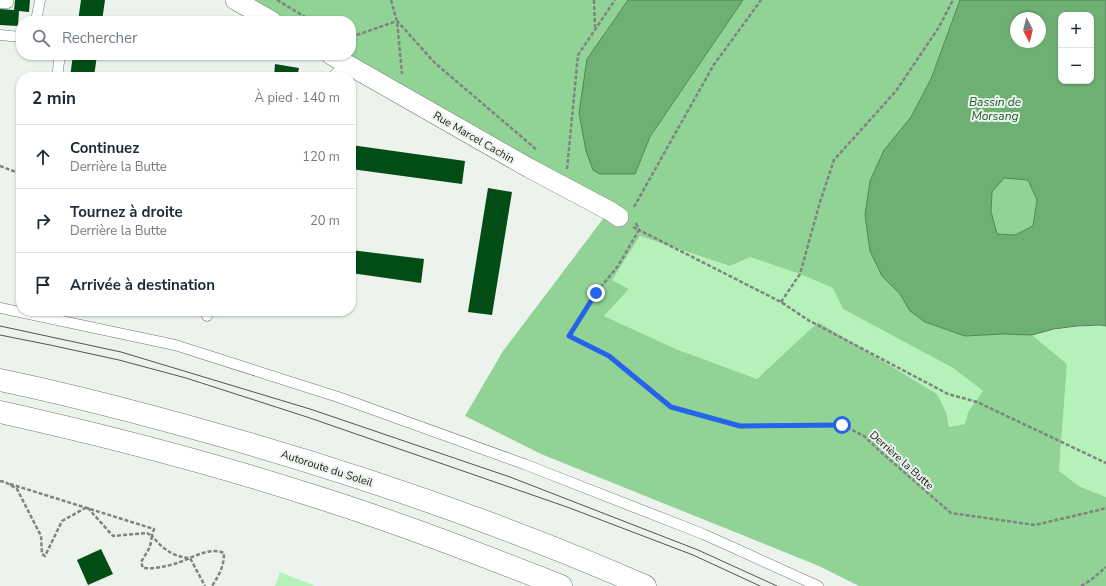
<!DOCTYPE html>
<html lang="fr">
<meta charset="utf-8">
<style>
body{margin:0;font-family:"Nunito Sans",sans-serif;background:#f2f2f3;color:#1f2937}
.controls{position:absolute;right:12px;top:12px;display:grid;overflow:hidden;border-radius:8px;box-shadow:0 1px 3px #0004}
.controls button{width:36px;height:36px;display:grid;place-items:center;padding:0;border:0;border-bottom:1px solid #e0e1e3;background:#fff;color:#1f2937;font:20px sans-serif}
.compass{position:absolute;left:1010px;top:12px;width:36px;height:36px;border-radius:50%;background:#fff;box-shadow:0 1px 3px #0004;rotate:173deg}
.stop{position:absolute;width:12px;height:12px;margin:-9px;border:3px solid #2563eb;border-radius:50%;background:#fff}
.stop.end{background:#2563eb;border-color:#fff;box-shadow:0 1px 4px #0008}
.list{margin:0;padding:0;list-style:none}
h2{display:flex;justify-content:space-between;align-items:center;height:52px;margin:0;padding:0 16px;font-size:17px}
h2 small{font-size:13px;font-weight:400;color:#747a83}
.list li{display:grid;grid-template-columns:26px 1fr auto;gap:12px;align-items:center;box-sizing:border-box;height:64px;padding:0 16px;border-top:1px solid #e0e1e3}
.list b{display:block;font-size:15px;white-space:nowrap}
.list p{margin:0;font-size:13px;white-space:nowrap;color:#747a83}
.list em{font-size:13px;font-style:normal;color:#747a83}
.icon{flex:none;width:22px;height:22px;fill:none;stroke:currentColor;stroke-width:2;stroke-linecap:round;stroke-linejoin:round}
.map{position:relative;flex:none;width:1106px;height:586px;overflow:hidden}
.search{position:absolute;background:#fff;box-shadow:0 1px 3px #0004;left:16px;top:16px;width:340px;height:44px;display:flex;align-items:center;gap:10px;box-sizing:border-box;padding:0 14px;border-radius:16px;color:#747a83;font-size:15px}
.panel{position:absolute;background:#fff;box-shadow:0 1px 3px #0004;left:16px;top:72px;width:340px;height:244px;border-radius:16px}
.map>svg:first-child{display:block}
.green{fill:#b5f2b9}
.forest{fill:#90d395;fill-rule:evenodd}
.water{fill:#6eb073;stroke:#548358;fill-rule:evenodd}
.building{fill:#014d15}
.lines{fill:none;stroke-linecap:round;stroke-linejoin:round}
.service-casing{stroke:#717872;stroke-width:11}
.minor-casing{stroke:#717872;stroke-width:20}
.motorway-casing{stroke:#717872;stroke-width:23}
.path{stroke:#808480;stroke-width:2.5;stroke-dasharray:4 2;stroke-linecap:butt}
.service{stroke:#fff;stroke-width:10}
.minor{stroke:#fff;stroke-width:19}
.motorway{stroke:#fff;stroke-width:22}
.tram{stroke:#525552;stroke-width:1}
.route{stroke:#2563eb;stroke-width:5}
.labels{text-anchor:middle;stroke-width:4;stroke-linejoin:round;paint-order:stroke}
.street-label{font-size:11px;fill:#191b19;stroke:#ecf3ec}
.water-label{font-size:12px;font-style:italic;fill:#175c23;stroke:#ecf3ec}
</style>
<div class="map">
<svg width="1106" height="586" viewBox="0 0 1106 586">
<rect width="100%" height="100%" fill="#ecf3ec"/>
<path class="green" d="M640 236 730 266 750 257 800 274 833 288 843 309 953 368 983 391 968 412 965 424 949 427 946 412 937 394 818 322 757 379 676 349 604 316 629 289 612 280Z
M1100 325 1106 326V497L1079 486 1059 471 1067 364 1032 335C1055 329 1076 326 1100 325Z
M280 572 315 586H275Z"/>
<path class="forest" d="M242 0H628L587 59 635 174 650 138 743 0H960L931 79 911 117 884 150 900 294 910 311 965 336 1004 334 1032 335 1067 364 1059 471 1079 486 1106 497V586H859L819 566 541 454 465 416 503 351 609 211 331 55H351V21H272ZM640 236 730 266 750 257 800 274 833 288 843 309 953 368 983 391 968 412 965 424 949 427 946 412 937 394 818 322 757 379 676 349 604 316 629 289 612 280Z
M1004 178 1028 180 1037 200 1033 226 1015 235 997 234 991 211 992 192Z"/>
<path class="water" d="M628 0H743L650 137 635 174H600L593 170 586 151 579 113 587 59Z
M960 0H1106V326L1100 325 1077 326 1054 329 1032 335 1004 334 965 336 925 322 910 311 900 294 882 276 870 251 865 215 870 181 884 150 911 117 931 79ZM1061 15H1091V81H1061ZM1016 18H1040V42H1016ZM1004 178 1028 180 1037 200 1033 226 1015 235 997 234 991 211 992 192Z"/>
<path class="building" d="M15 0H30L29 12 19 11 18 26 0 25V9L14 10Z
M81 0H105L102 21H78Z
M144 16 169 20V21H144Z
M73 55H97L94 77H70Z
M275 64 299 68 297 77H274Z
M351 145 465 161 462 184 351 169Z
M488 188 512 192 492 315 468 312Z
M351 250 424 259 421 283 351 273Z
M101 549 113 574 88 585 77 560Z"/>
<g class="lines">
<g class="service-casing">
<path id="service" d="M0 3H8V0
M36 21 40 0
M0 35 21 37
M57 77 60 55
M332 77 346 64
M0 308 175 345 341 398 524 464 703 534 818 586
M207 316V311"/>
</g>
<g class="minor-casing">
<path id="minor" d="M235 0 272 21
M331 55 529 168 610 211 619 217"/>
</g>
<g class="motorway-casing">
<path id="motorway" d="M0 380C72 395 144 414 215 434 361 475 505 525 645 586
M0 412C108 436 215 464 320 498 402 524 482 555 561 586"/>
</g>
<path class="path" d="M277 0 312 21
M391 0 397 21 402 74
M594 0 595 27
M351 37 397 21 435 63 537 150
M0 166 21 174
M567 169 578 55 615 0
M634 207 713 66 761 0
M636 223 639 230 781 302 808 320 948 394 977 402 1106 463
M633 227 639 230 618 266 596 293 569 336 609 356 671 407 740 426 842 425 864 436 882 453 951 513 1035 525 1103 509 1106 507
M781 302 800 274 820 202 834 160 896 91 939 27 953 0
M0 481 5 482 17 489 41 536 42 554 45 556 62 521 87 507 113 536 147 533 152 536 150 547 141 562 143 568C153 569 163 567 174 564 189 560 208 546 224 553 224 567 219 575 212 586
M10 484 154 529 152 536C163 549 173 557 190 558L205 586
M1081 586 1091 580 1106 567"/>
<use href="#service" class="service"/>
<use href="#minor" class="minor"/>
<use href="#motorway" class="motorway"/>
<path class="tram" d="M0 326 121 352 310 409 510 477 698 550 777 586
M0 335 50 345 119 360 186 378 307 417 567 507 693 555 760 586"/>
</g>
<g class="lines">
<path class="route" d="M596 293 569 336 609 356 671 407 740 426 842 425"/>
</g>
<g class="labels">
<g class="street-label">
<text transform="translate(474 137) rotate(30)" y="4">Rue Marcel Cachin</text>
<text transform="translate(902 460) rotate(42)" y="4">Derrière la Butte</text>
<text transform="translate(327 468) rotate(18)" y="4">Autoroute du Soleil</text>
</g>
<g class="water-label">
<text x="995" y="106">Bassin de<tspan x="995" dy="14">Morsang</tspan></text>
</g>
</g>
</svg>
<div class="controls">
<button>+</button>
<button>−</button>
</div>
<svg class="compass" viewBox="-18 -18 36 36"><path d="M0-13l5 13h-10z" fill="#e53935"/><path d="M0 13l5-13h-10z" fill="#747a83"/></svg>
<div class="stop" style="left:842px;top:425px"></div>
<div class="stop end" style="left:596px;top:293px"></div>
<div class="search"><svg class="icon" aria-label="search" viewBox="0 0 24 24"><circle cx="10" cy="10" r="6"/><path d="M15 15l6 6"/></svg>Rechercher</div>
<section class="panel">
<h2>2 min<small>À pied · 140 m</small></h2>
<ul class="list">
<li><svg class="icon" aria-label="ahead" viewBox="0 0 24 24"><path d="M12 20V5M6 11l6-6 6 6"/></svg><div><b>Continuez</b><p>Derrière la Butte</p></div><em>120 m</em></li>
<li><svg class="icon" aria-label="right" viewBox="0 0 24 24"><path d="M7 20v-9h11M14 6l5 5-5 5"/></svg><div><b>Tournez à droite</b><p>Derrière la Butte</p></div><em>20 m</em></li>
<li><svg class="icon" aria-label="arrive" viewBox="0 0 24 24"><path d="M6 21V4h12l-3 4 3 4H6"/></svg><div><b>Arrivée à destination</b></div></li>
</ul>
</section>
</div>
